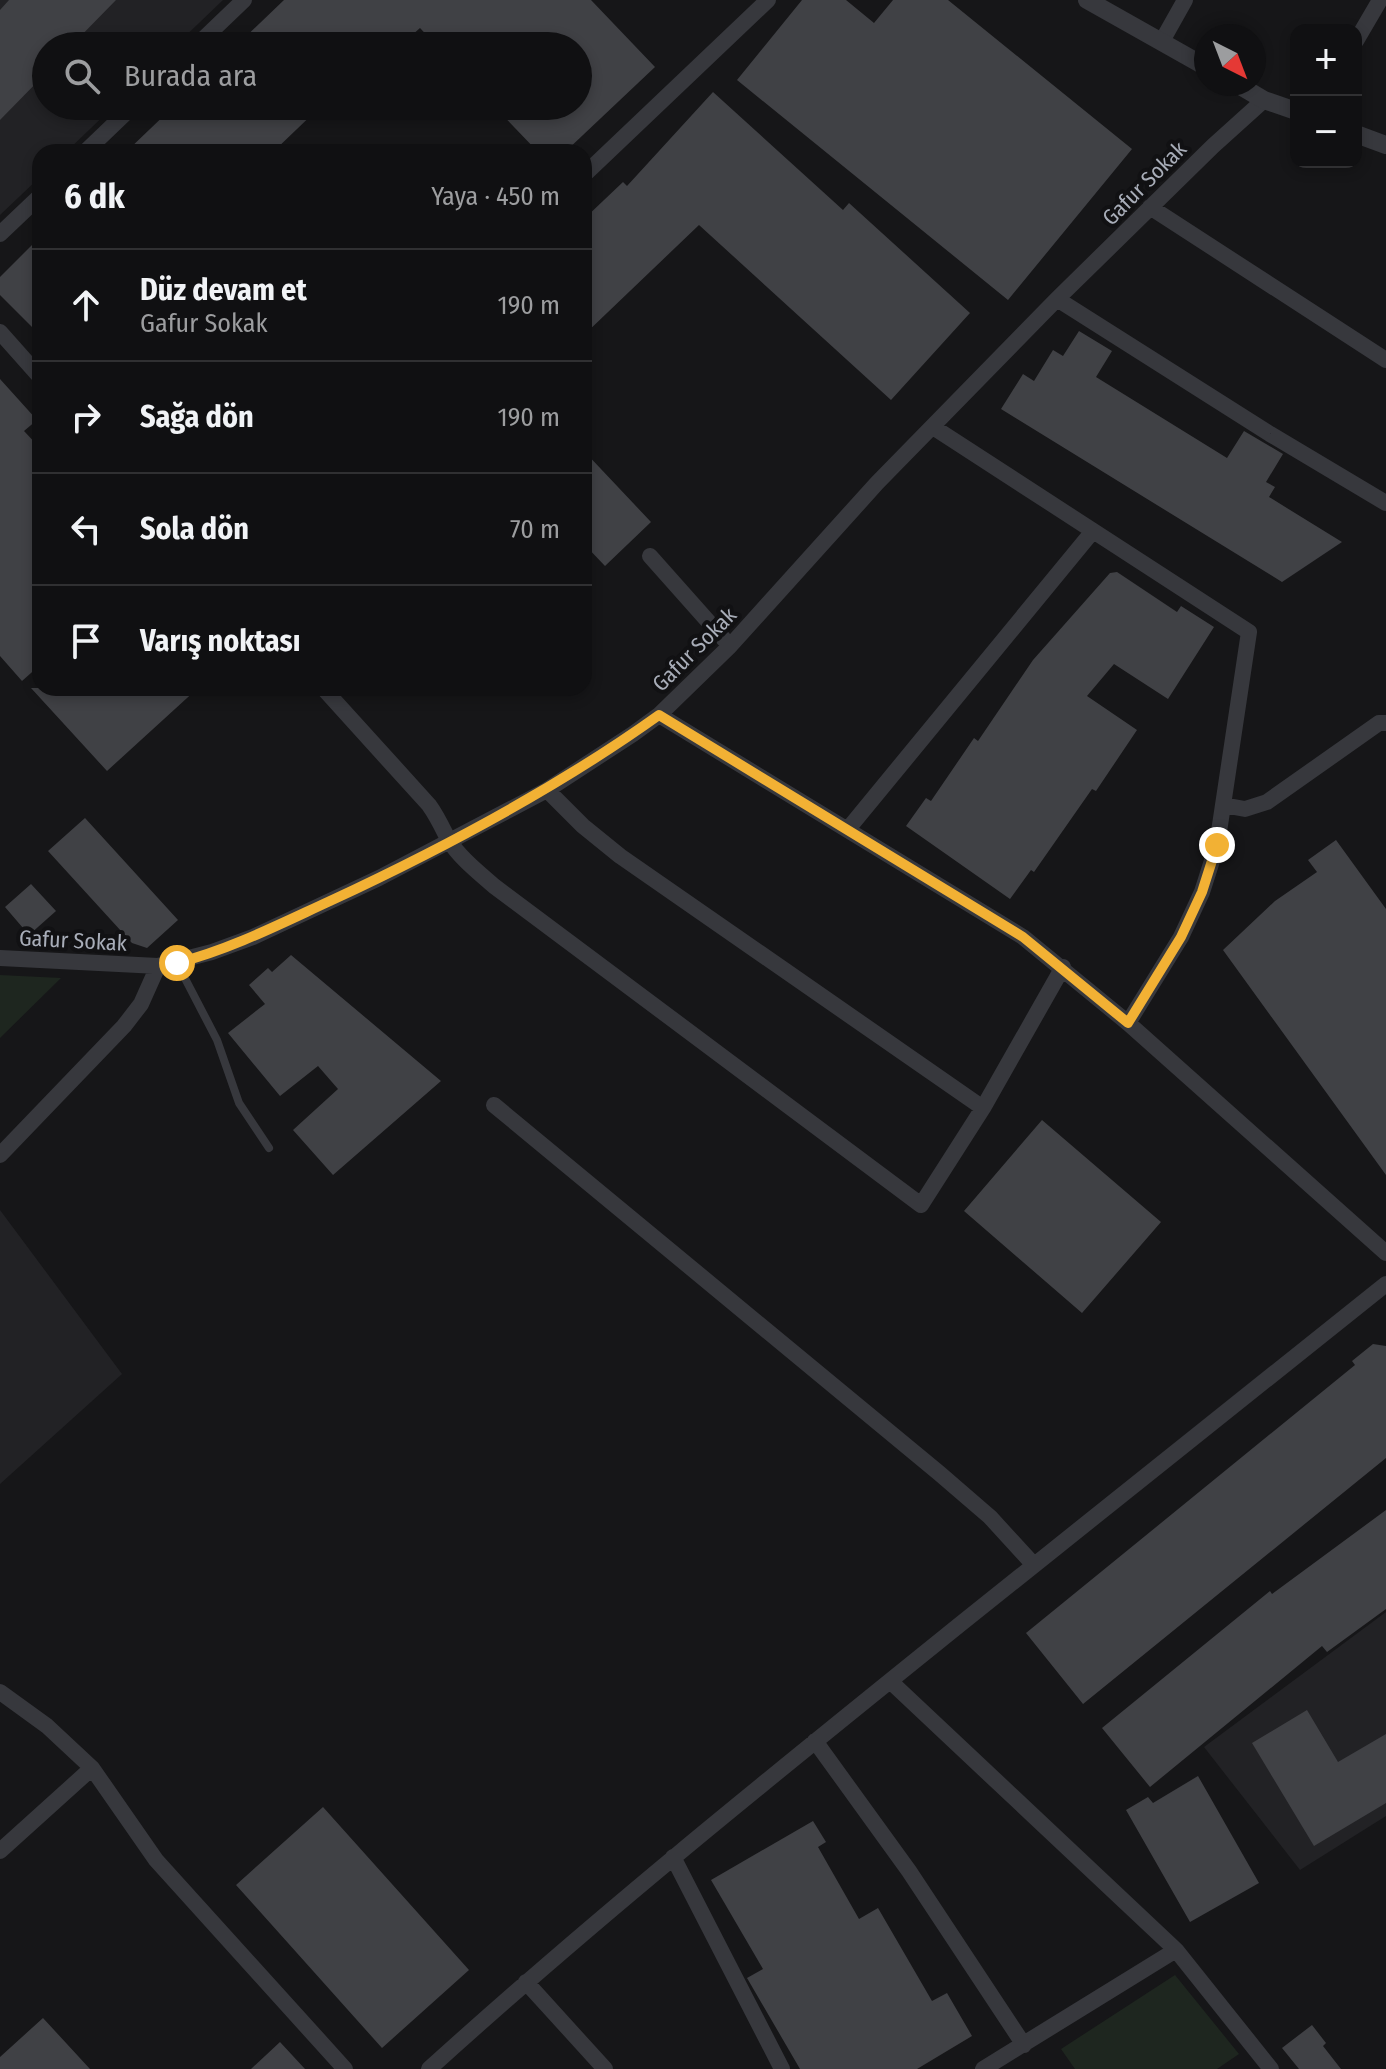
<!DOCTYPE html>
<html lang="tr">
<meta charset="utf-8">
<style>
body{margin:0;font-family:"Fira Sans Condensed",sans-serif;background:#1e1e20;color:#f1f3f6}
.controls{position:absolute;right:24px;top:24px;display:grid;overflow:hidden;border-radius:16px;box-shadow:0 4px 12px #0003}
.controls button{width:72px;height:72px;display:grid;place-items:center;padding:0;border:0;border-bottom:2px solid #303032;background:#101012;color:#f1f3f6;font:40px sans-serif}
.compass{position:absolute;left:1194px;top:24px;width:72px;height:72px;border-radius:50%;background:#101012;box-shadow:0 4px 12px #0003;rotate:138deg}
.stop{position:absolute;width:24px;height:24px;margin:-18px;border:6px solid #f2b134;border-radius:50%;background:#fff}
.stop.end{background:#f2b134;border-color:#fff;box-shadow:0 2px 8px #0008}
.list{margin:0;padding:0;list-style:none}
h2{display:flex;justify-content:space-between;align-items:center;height:104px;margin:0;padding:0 32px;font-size:34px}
h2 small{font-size:26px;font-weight:400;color:#9c9d9f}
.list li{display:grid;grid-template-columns:52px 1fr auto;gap:24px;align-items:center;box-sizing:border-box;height:112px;padding:0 32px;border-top:2px solid #303032}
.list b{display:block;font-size:30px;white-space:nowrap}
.list p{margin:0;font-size:26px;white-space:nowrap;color:#9c9d9f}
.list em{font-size:26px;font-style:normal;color:#9c9d9f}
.icon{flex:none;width:44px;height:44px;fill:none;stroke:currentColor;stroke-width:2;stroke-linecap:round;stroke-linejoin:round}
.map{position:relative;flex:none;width:1386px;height:2069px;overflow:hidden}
.search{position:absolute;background:#101012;box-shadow:0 4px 12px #0003;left:32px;top:32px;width:560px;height:88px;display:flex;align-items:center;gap:20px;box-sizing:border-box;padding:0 28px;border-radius:44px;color:#9c9d9f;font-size:30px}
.panel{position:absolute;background:#101012;box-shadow:0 4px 12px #0003;left:32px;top:144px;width:560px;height:552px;border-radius:24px}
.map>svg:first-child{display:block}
.built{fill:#222225}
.green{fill:#1e261f}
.building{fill:#404145}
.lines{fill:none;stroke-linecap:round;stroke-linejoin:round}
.service{stroke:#37383d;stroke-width:8}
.minor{stroke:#37383d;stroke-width:16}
.tertiary{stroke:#37383d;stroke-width:18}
.route{stroke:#f2b134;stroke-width:10}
.labels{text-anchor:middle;stroke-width:8;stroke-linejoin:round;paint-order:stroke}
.street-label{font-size:22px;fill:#a8adb8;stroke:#111113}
</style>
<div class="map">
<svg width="1386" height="2069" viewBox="0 0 1386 2069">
<rect width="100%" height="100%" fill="#161618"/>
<path class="built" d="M0 0H223L175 46H46V106H114L66 152H40V177L0 215Z
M0 1210 122 1374 0 1484Z
M1386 1612V1816L1300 1870 1204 1747Z"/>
<path class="green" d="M0 975 61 978 0 1038Z
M1175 1975 1239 2054 1217 2069H1075L1061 2049Z"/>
<path class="building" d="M9 0H116L71 46H46V73L0 120V10Z
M284 0H591L655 67 565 152H538L494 106H578V46H437L420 28 400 46H236Z
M802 0H846L874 23 893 0H948L1132 149 1008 300 737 80Z
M713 92 843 210 849 203 970 313 891 400 699 225 584 335V219L623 182 627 186Z
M174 106H321L273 152H126Z
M40 237V335L0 295V277Z
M1079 331 1112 351 1096 377 1227 458 1244 431 1283 454 1266 482 1275 487 1269 497 1342 542 1282 582 1001 409 1023 374 1034 381 1053 350 1063 356Z
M0 379 37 420 24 431 40 448V665L22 681 0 656Z
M584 451 651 522 605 566 584 544Z
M1117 572 1177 612 1181 606 1214 627 1168 699 1114 664 1087 696 1137 730 1096 791 1092 789 1034 872 1031 870 1010 899 906 826 926 798 931 801 974 738 978 741 1033 660 1110 573Z
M31 688H198L107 771Z
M85 818 178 920 147 948 132 943 48 851Z
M1336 840 1386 909V1175L1223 950 1275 901 1317 872 1308 860Z
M31 884 56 911 29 935 5 907Z
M291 955 441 1081 333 1175 293 1130 338 1089 318 1066 280 1096 228 1033 265 1004 249 985 268 968 272 972Z
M1042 1120 1161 1222 1082 1313 964 1211Z
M1373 1344 1386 1346V1458L1083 1704 1026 1633 1355 1365 1352 1361Z
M1386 1510V1609L1327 1652 1322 1646 1150 1787 1102 1728 1270 1591 1272 1594Z
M1307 1710 1338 1762 1386 1734V1803L1314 1846 1252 1743Z
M1198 1776 1259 1883 1190 1922 1126 1810 1148 1797 1153 1803Z
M323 1807 469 1970 382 2048 236 1885Z
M813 1821 826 1842 818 1847 859 1919 878 1908 932 2001 947 1993 972 2036 917 2069H800L747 1978 763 1969 711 1880Z
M43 2018 90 2069H0V2057Z
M1312 2025 1326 2043 1323 2046 1341 2069H1299L1282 2048Z
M280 2042 305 2069H251Z"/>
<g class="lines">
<path class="service" d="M177 963 217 1040 239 1103 269 1148"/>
<path class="minor" d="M1162 41 1185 0
M1356 41 1380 0
M196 46 244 0
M85 152 133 106
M584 175 768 0
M1150 207 1386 360
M0 234 40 196
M1057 299 1270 434 1386 503
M0 332 40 377
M933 427 1249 632 1217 845 1202 892 1181 937 1128 1023
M650 556 730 646
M323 688 429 805C437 816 442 827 448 839 459 857 478 872 494 886L921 1205 983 1108 1063 967
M659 715 1023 937 1128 1023 1386 1253
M547 790 583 826 620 856 983 1108
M1223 805 1245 809 1267 802 1379 723H1386
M848 829 1093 531
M0 958 158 966 212 952 253 937 379 878 547 790 633 734 659 715 730 646 877 483 1057 299 1213 146 1264 100
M494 1105 939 1473 990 1517 1033 1564
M0 1155 124 1026 141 1004 158 966
M890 1681 1176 1950 1271 2069
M0 1692 47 1726 92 1768 156 1860 345 2069
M815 1741 909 1871 1024 2045
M0 1851 92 1768
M673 1857 782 2069
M526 1982 605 2069
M429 2069C601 1913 782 1768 963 1622 1104 1510 1245 1396 1386 1284
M983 2069 1176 1950"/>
<path class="tertiary" d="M1087 0 1206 67
M1237 84 1264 100 1296 111
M1356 134 1386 145"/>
</g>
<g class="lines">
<path class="route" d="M177 963C231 949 280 924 330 901 444 848 557 788 659 715L1023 937 1128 1023 1181 937 1202 892 1217 845"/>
</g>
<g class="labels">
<g class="street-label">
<text transform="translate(1144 183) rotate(-45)" y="8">Gafur Sokak</text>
<text transform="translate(694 649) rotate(-45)" y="8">Gafur Sokak</text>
<text transform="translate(73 940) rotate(3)" y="8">Gafur Sokak</text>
</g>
</g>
</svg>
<div class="controls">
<button>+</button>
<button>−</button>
</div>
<svg class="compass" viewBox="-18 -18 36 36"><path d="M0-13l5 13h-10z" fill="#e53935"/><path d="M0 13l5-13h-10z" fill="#9c9d9f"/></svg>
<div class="stop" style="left:177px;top:963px"></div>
<div class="stop end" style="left:1217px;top:845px"></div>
<div class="search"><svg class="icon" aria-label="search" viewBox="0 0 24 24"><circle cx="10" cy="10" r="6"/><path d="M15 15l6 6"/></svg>Burada ara</div>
<section class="panel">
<h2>6 dk<small>Yaya · 450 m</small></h2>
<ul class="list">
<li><svg class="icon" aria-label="ahead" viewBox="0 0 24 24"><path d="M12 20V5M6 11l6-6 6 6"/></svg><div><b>Düz devam et</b><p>Gafur Sokak</p></div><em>190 m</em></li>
<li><svg class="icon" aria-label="right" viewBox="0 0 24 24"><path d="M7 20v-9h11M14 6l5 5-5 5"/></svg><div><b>Sağa dön</b></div><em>190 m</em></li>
<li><svg class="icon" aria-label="left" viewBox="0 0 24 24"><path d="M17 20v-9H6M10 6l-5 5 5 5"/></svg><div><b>Sola dön</b></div><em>70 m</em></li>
<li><svg class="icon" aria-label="arrive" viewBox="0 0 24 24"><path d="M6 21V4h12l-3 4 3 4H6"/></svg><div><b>Varış noktası</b></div></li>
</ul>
</section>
</div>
